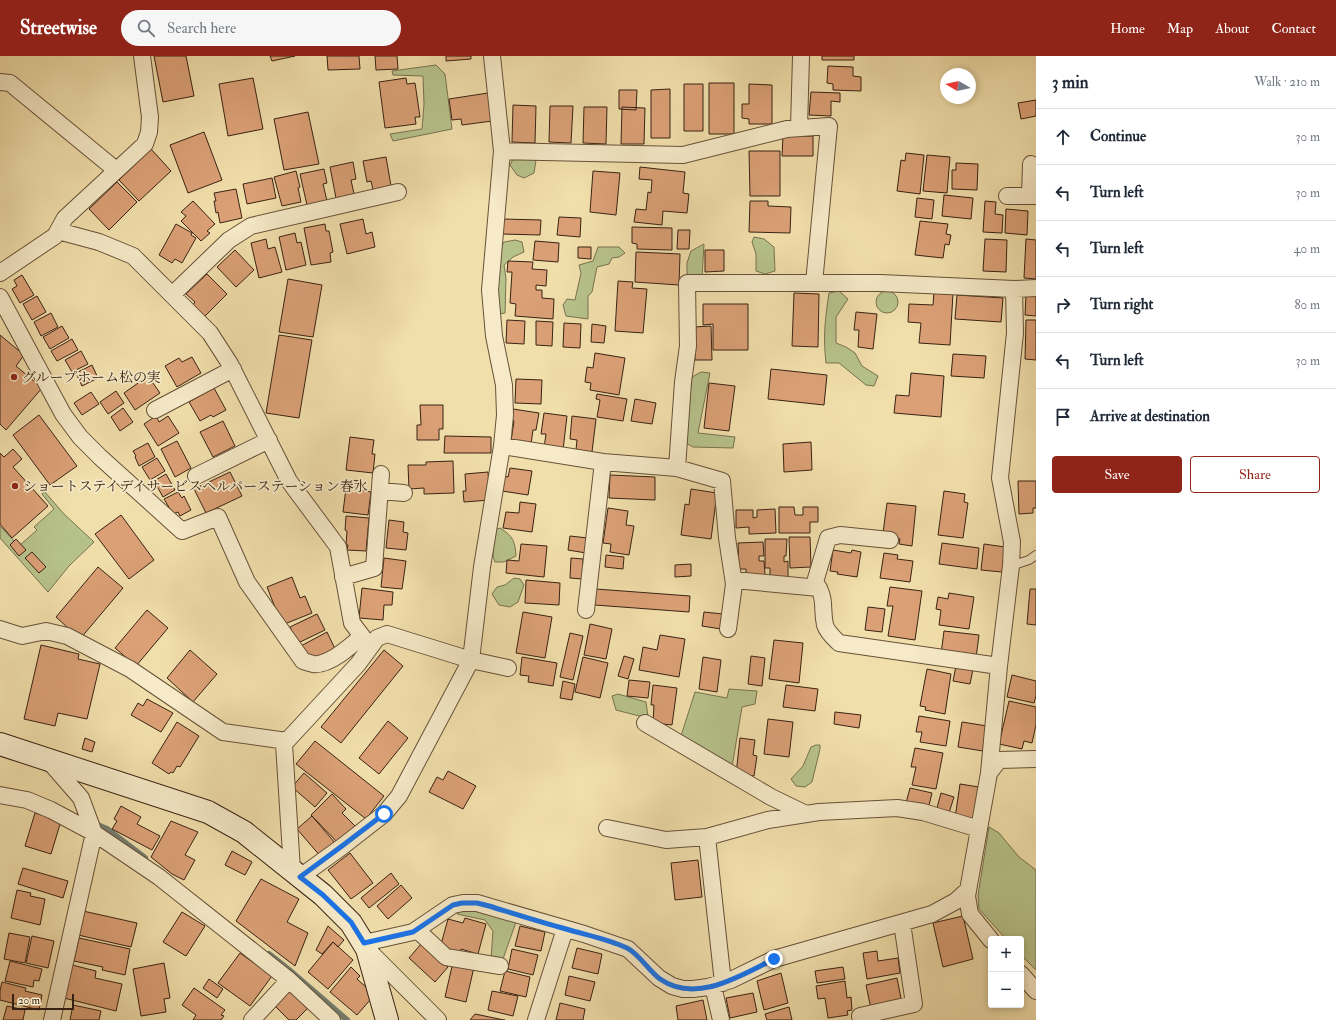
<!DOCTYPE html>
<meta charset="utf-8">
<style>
body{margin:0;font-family:"IM FELL Double Pica","Noto Serif JP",serif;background:#f6f6f7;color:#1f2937}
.controls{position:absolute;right:12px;bottom:12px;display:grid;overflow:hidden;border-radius:4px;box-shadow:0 2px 6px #0003}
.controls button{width:36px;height:36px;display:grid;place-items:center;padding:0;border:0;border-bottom:1px solid #e0e1e3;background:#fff;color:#1f2937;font:20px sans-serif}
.compass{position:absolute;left:940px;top:12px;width:36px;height:36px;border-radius:50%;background:#fff;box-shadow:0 2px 6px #0003;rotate:279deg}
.scale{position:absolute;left:12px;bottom:10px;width:62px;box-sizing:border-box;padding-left:4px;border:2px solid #392213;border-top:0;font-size:11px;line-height:14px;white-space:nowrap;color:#392213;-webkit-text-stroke:3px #f6eac8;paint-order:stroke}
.stop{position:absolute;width:12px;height:12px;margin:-9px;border:3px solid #1a73e8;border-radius:50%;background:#fff}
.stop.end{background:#1a73e8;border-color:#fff;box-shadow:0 1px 4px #0008}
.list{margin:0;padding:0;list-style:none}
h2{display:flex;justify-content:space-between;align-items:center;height:52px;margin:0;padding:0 16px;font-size:17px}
h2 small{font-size:13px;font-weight:400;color:#747a83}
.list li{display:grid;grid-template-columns:26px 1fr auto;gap:12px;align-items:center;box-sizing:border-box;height:56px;padding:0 16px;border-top:1px solid #e0e1e3}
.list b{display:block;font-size:15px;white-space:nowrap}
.list em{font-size:13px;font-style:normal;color:#747a83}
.actions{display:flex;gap:8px;padding:12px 16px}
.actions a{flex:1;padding:9px 0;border:1px solid #8f2418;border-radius:4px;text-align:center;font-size:14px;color:#8f2418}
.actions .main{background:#8f2418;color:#fff}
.icon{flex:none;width:22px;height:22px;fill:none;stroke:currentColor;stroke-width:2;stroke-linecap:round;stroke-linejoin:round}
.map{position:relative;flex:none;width:1036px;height:964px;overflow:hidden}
header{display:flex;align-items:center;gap:24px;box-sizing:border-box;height:56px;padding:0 20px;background:#8f2418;color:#fff}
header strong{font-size:19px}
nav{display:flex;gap:22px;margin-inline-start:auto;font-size:14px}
.search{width:280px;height:36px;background:#f6f6f7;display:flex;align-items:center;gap:10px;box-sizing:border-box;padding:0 14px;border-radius:22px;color:#747a83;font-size:15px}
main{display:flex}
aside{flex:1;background:#fff}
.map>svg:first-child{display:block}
.green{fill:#b7c28b;stroke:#78724f}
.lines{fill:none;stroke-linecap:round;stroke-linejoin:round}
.stream{stroke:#747e6f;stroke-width:6}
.building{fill:#dba076;stroke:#392213}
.lane-casing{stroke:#675139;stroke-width:10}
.street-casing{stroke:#675139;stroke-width:18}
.secondary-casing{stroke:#392213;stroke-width:24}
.lane{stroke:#f6eac8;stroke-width:8}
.street{stroke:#f6eac8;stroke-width:16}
.secondary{stroke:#f6eac8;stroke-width:22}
.route{stroke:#1a73e8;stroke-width:5}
.poi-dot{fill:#8f2418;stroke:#f6eac8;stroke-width:1.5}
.labels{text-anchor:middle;stroke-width:3.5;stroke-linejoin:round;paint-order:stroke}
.poi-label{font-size:14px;fill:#392213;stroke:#f6eac8;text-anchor:start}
</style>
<header>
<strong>Streetwise</strong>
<div class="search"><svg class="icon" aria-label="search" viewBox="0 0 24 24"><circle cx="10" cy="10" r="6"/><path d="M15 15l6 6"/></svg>Search here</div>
<nav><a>Home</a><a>Map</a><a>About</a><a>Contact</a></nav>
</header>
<main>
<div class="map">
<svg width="1036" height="964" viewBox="0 0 1036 964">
<rect width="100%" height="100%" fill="#f1dfab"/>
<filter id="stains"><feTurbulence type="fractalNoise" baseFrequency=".005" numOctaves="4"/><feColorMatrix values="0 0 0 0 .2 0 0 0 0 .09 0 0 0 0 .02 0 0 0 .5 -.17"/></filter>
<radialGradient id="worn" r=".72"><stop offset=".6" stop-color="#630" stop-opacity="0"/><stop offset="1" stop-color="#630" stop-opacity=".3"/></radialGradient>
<path class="green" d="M436 9 445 18 452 73 393 85 390 78 422 73 424 48 423 20 393 19 392 15Z
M514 101 536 104 534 117 524 122 517 119 510 109Z
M754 181 764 183 774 191 775 215 765 218 756 215V198L752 186Z
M515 184 522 186 524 196 513 201 504 209 506 222 505 257 500 258 496 247 499 194 504 186Z
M704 188 702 222 687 223V207L691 195Z
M598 191H619L625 197 619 201 612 202 609 208 597 211 592 236 588 240V263L566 260 563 249 567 243 575 244 581 217 579 209 593 205Z
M876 246a11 11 0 1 1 22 0a11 11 0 1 1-22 0Z
M839 235 848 243 836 261V287L846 291 855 297 862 310 878 320 874 330 866 329 839 307H826C823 281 825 263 829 237Z
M701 316 710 317 698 377 735 381 733 392 693 391 684 386 692 321Z
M44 435 64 458 94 486 69 510 48 536 0 482V470L19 490 37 474 34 471 54 453 42 438Z
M500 472C513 480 515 485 516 500L504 506H495L493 500 494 474Z
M514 522 520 523 524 529 518 546 510 551 499 549 492 538 497 531 505 529Z
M729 633 757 635 755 648 742 651 732 711 680 683 695 636 727 642Z
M618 638 646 646 648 660 643 661 616 654 612 640Z
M816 689H820V693L812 726 805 731 796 730 791 723 803 710 811 691Z
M989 771 999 777 1019 801 1036 814V914L1021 899V883H1006L979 853 978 839Z
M475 854 516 866 503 903H491L493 875 485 864 457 858 458 855Z"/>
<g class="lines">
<path class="stream" d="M93 767 107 773 145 802
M269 898 288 913 347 964"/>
</g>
<path class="building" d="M154 0H186L194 40 163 46Z
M270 0H295L272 5Z
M327 0H359L360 13 328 14Z
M375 0H397L398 13 376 14Z
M446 0H471V3L446 5Z
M822 0H854V4H822Z
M828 10 853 11V20L861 21V35L833 34V28L827 27Z
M253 22 263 73 228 80 219 28Z
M406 22 407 28 415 27 420 61H415L416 68 385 72 379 26Z
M709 27H734V78H709Z
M684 28H703V75H684Z
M749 28 772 29V68H749V63L742 62V48H749Z
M670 33V82H651V34Z
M619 34H637L636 54 619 53Z
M811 36 840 37V46L831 45V60L809 59Z
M488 37 492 65 462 69 461 63 452 64 449 43Z
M1036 44V60L1021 63 1018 47Z
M513 49 536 50 535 87 512 86Z
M550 50H573L571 87 549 86Z
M584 51H607L606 88 583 87Z
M622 51 645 52 644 88H621Z
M308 56 319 108 284 114 274 63Z
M204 76 222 124 188 137 170 89Z
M783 80H813V100H782Z
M151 93 171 115 139 145 119 124Z
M749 95H780V140H750Z
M906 97 924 99 920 138 897 135 901 104 905 105Z
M927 99 950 101 947 137 923 135Z
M386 101 391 130 373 134 371 125 367 126 363 105Z
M353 106 356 123 351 124 354 138 336 142 330 111Z
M956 107 978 108 977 134 952 133V114H956Z
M640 111 685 116 683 137 689 138 687 157 663 155 662 169 634 166 636 153 646 154 648 136 651 137 652 124 639 123Z
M324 113 327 127 323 128 327 145 307 149 300 118Z
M296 115 300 131 298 132 301 146 282 150 274 121Z
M593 115 620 117 616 159 590 156Z
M272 122 276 142 247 148 243 128Z
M117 126 137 146 109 174 89 153Z
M236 133 242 162 220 167 218 156 216 157 214 145H216L214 137Z
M944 139 973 142 971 163 942 160Z
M917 142 934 144 932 163 915 161Z
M193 145 215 168 207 175 210 177 201 185 181 165 186 160 181 156Z
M750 145H768V150L791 151 790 177 749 176Z
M985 145 996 146 995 158 1003 159 1002 177 983 176Z
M1006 153 1028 155 1027 179 1005 177Z
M559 161 581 162 580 181 557 179Z
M363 163 366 178 372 176 375 191 347 198 340 168Z
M503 163 541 164 540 179 502 178Z
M920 165 948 168 946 178 951 179 949 189 945 188 943 202 915 199Z
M176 168 192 177 191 179 196 182 182 207 175 203 172 207 159 199Z
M325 168 326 175H329L333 196 330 197 331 206 311 209 304 172Z
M632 171 672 172V194L637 193V188L632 187Z
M678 174H690L689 193H677Z
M295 177 297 187 301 186 306 209 286 214 279 181Z
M266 183 268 193 275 191 282 216 259 222 251 187Z
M985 183 1007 184 1006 216 983 215Z
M1026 183 1036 184V223L1024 222Z
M535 185 559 187 558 206 533 204Z
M578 191H591V203L578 202Z
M235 194 254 214 236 231 217 211Z
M705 194H724V215L705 216Z
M636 196 680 198 679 229 635 226Z
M508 205 533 206 532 213 547 214 546 230 536 229V234H542V242L554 243 553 263 515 260 516 248 510 247 512 216H507Z
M207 218 227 238 204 261 193 249 195 246 186 238Z
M22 219 34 239 20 247 12 233 17 230 14 224Z
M288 223 322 229 313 281 279 276Z
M618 225 633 226 632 232 647 233 643 277 615 275Z
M934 236 953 237 950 289 919 287 921 267 908 266 909 248 933 249Z
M794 237 819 238 818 291 792 290Z
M957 239 1003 242 1001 266 955 263Z
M1026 239 1036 240V260L1025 259Z
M37 240 46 256 32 264 23 248Z
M703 248H748V294H713V268L703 269Z
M856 256 877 258 873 293 858 291 859 274H854Z
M51 257 58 271 41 280 34 266Z
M507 264 525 265 524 288 506 287Z
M1026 264H1036V304L1025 303Z
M536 265 553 266 552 290 536 289Z
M564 267 581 268 580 292 563 291Z
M592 268 606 270 604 287 591 286Z
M62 270 69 282 50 293 43 281Z
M711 270 712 304H695L694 271Z
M0 279 24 299 16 310 42 332 6 374 0 368Z
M279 279 312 284 299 362 266 357Z
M72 283 78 294 57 305 51 295Z
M81 295 88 308 72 316 65 304Z
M595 297 625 302 619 339 590 334 591 327 585 326 587 311 593 312Z
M953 298 986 300 984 322 951 320Z
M192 301 201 317 177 331 165 310 179 302 182 306Z
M92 309 98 322 82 330 76 317Z
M771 313 827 319 824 349 768 343Z
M911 317 944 320 941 361 894 357 896 339 909 340Z
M148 320 160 337 135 354 124 337Z
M516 323 542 324 541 348 515 347Z
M709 327 735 330 729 375 704 372Z
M214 332 226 354 213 361 211 359 200 365 189 346Z
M116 335 124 347 108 358 100 346Z
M91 336 99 348 82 359 74 347Z
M597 338 627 343 623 365 597 361 600 344 596 343Z
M635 343 656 347 652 368 631 365Z
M420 349H443V373H439V384H417V369H421Z
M123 352 133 366 120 375 111 361Z
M513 353 539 357 536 374H533L531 388 511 385 514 365 511 364Z
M544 357 567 360 563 394 544 392 546 378H541Z
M39 359 77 410 50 429 13 379Z
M156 360 159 366 168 360 179 377 158 390 144 368Z
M572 360 596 363 592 396 576 394 577 384 570 383Z
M223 365 235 390 213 401 200 376Z
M445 380 491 381V397H444Z
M350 381 374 384 372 398H375L373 417 346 414Z
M177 385 191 412 175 421 161 393Z
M811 386 812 414 784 416 783 388Z
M148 387 155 401 139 410 135 401 136 400 133 395Z
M13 393 22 403 13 411 48 450 12 482 0 468V397L4 401Z
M157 402 165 415 150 424 142 411Z
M453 405 454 437 424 438V432L409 433 408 409H426V406Z
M510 412 532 415 528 439 502 435 504 420 508 421Z
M230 416 242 440 206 457 194 433Z
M488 416 490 444 464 446 463 435H466L465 418Z
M166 418 175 434 163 441 154 425Z
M610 419 655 421V444L609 442Z
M347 424 361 425 360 434 371 436 368 459 343 456Z
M1018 425H1036V452H1033V457L1019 458Z
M691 433 717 437 711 483 681 479 685 448 689 449Z
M944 435 965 438 964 446 968 447 963 482 938 479Z
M178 436 182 442 184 440 191 454 180 460 178 456 173 458 164 443Z
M520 446 536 448 532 476 503 472 506 456 519 457Z
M887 447 916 450 912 490 899 488 900 483 895 482 883 477Z
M779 451H794L795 459H803V451H818V466H810V477H779Z
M608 452 628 455 626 469 634 470 629 499 610 496 611 488 603 487Z
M775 453 776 477 749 478V471L736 472V454H753V462L757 461V454Z
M121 459 154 504 129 523 95 478Z
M346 460 369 462 366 495 347 494 348 489H346L347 475 345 474Z
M389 464 404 466 403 476 408 477 406 494 386 492Z
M570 480 588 482 586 497 568 494Z
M789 481H810L811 511 790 512Z
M16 483 26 494 19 500 10 489Z
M765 483H787L786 500H784V506L788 505V523H770V512H765Z
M763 486 764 500H759V505H764L765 519H746V513H739L738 487Z
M942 487 979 492 977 513 939 508Z
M521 488 547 490 544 521 506 517 507 504 519 505Z
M984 488 1005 491 1002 516 981 514Z
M833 494 851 497 852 494 861 496 857 521 837 518 838 516 830 515Z
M32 496 46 511 39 517 25 502Z
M884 497 898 499 897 503 913 505 910 526 880 522Z
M606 499 624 501 623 513 605 511Z
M384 502 406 505 402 533 381 531Z
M571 502 583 503 582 523 570 522Z
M691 508V520L675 521V509Z
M98 511 123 532 80 583 56 561Z
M292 521 300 542 305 540 312 557 282 569 267 531Z
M526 524 560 527 559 549 525 547Z
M890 531 922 535 915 584 888 580 893 550H887Z
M362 532 393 536 392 549H384L383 564 359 562Z
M596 533 690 540 689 556 595 549Z
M1030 533H1036V569L1027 568Z
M949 537 974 541 969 573 939 569 941 554 936 553 938 541 948 543Z
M868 551 885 553 882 576 865 574Z
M147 554 168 572 136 610 115 592Z
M523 556 552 561 545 602 516 597Z
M704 556 723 558 721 573 702 570Z
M317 558 325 574 298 587 290 571Z
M590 568 612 573 606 603 584 599Z
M944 575 979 579 976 602 941 598Z
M327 576 335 593 313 605 309 598 304 601 299 591Z
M570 577 583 580 573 624 560 621Z
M660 579 685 583 679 621 639 614 643 591 657 594Z
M774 584 803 587 799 627 769 623Z
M41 589 79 598 78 603 100 608 87 663 58 657 55 670 24 663Z
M190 594 217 618 193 646 167 622Z
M384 594 403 610 341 687 321 671Z
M624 600 634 603 628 623 618 620Z
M751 600 765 602 762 630 748 628Z
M522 601 557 607 553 630 528 626 529 620 520 619Z
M583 601 608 607 600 642 575 636Z
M703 601 721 604 717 636 699 633Z
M956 610 973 613 970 628 953 625Z
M927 613 951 618 945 658 925 654 926 651 920 650Z
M1012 619 1036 625V640L1034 647 1007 641Z
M629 624 650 626 648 642 627 640Z
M563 625 575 628 572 644 560 642Z
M653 629 677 632 672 669 653 667 654 649H651Z
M786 629 818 633 815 655 783 651Z
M147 643 173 657 161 676 131 659 138 647 143 650Z
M1009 645 1036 651V669L1032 687 1024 685 1022 693 999 688Z
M835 656 861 659 859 672 834 668Z
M919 660 950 665 946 690 920 686 922 676H916Z
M768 663 793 666 789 701 764 698Z
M388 665 408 682 379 718 359 702Z
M177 666 199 680 180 711 177 710 173 717 171 716 169 718 152 707Z
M962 666 987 670 983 695 958 691Z
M85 682 95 686 92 696 82 693Z
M740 682 755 684 753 699 757 700 754 720 736 718Z
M315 685 384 740 366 763 296 708Z
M915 692 943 697 936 733 912 729 916 711H911Z
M448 715 476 730 463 753 429 736 437 721 443 724Z
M304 717 327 737 315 751 292 731Z
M960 728 979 731 975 765 955 762Z
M910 732 932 737 928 753 906 747Z
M941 737 954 741 948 760 936 756Z
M332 738 346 753 342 757 356 771 339 788 311 759Z
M121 750 141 761 137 768 160 780 152 794 112 773 117 765 114 763Z
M35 757 61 765 51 798 25 790Z
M312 760 336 788 321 801 297 773Z
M171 765 198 776 185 799 195 804 184 824 172 818 151 801Z
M232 795 252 806 245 819 225 809Z
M350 797 373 827 351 843 328 814Z
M698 804 702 841 675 844 671 807Z
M23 812 68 825 63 842 18 828Z
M391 817 399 828 369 852 361 842Z
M261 823 299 843 287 866 308 877 295 910 236 865Z
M401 829 412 842 388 863 377 850Z
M17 834 31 837 30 840 45 843 40 869 11 862Z
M83 855 137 867 131 891 78 879Z
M182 856 205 870 186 900 163 886Z
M963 860 973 903 943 911 933 867Z
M465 862 486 868 478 898 461 893 460 898 440 892 448 863 463 867Z
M328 870 344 884 338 891 333 886 322 898 316 894Z
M520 870 545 876 541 895 515 890Z
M9 877 30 881 25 907 4 903Z
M32 880 54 885 48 912 26 907Z
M79 882 130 893 125 919 102 914 103 911 74 905Z
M333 886 353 904 328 933 308 916Z
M421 888 448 911 435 926 409 902Z
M577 892 602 898 598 918 572 912Z
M512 893 538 899 533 919 508 913Z
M877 895 878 905 898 902 900 917 867 923 863 897Z
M240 897 272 920 250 950 218 927Z
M10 905 42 913 39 925 34 924 33 931 5 925Z
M453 906 474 911 466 946 445 941Z
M164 907 170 942 164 943 166 956 141 960 133 913Z
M72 909 96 915 95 922 122 928 116 955 64 942Z
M351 911 360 920 357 923 366 931 370 944 357 959 330 936Z
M843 911 845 923 817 927 815 915Z
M505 915 530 921 526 941 500 935Z
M781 917 788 947 764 954 757 925Z
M569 920 595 926 590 945 565 939Z
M897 922 902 947 871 953 866 929Z
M209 923 223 933 217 942 203 932Z
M845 925 847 942 851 941 852 954 847 955 848 959 828 962 825 942 818 943 816 930Z
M2 926 26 932 25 935 42 939 39 954 0 944V935Z
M194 932 225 954 221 959 224 960 221 964H193L196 959 182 949Z
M289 933 308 952 296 964H289L274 949Z
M492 935 518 940 513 960 488 954Z
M753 937 757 956 730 962 726 942Z
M703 944 707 964H678L676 950Z
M560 947 585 953 583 964H556Z
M73 949 101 955 99 964H70Z
M7 950 25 954 23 964H3Z
M789 951 792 964H767L765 958Z
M475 958 504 964H505H470Z"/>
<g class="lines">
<g class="lane-casing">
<path id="lane" d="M1011 510 1029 504 1036 499"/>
</g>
<g class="street-casing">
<path id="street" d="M492 0 502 95
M0 26 10 27 116 114
M799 72 801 0
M1007 140H1036
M1030 140 1031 108
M58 175 99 186 133 200 210 277 230 308 289 425 338 491 352 567 368 588
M0 217 55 180 65 162 145 88 149 76 150 61 142 0
M172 239 229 184 251 170 398 136
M0 241 63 358 80 381 100 401 182 475 218 461 247 526 303 605C306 606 310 607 313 608 329 610 351 590 362 580
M155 354 233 313
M502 390 505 359 504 329 494 280 490 234 502 95 683 99 787 73 829 70 814 227
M196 420 269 384
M380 435 404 437
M890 484 840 479 828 482 815 526C827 544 821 550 825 569 827 576 834 582 839 587L999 610
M343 521 374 512 381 418
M734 524 819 532
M586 554 603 406
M0 573 22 580 46 575 67 580 130 613 223 676 287 685
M728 573 734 528 727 482 722 425 677 412 683 326 688 290 687 227H880L1014 233 1036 232
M508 612 471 604 482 511 502 390 603 406 677 412
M645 667 771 741 806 758
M47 703 81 742 94 777 52 964
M989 717 999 610 1011 510 1012 486 1000 422 1015 277 1014 233
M0 739 27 744 51 754 94 777 159 821 289 924
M607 772 666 784 707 781
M292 814 284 688 358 608 377 582 387 578 471 604 399 740 384 758 343 790 300 821
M417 874 446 901 500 910
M991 884 970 858 967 840 989 717 999 704 1036 703
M364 887 413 876 453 849 463 847H477L584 878 628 893 659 922 672 930 683 933H693L708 931 731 924 774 903 932 858 956 845 968 834
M368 894 438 964
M1021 918 1036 935
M723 927 707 781 768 764 819 756 897 752 923 756 979 773
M713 930 721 964
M860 960 914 948 902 867
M252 964 289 924 332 964
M536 964 565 873"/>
</g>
<g class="secondary-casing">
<path id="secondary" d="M0 688 208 756 244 776 323 839 351 867 367 893 387 964"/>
</g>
<use href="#lane" class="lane"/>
<use href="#street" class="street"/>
<use href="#secondary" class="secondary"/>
</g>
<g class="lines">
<path class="route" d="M384 758 342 790 300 821 323 839 351 866 364 887 413 876 453 849 462 847H477L489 850C515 858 540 866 566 873 586 879 608 883 627 892 638 897 650 916 660 923 696 948 740 920 774 903"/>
</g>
<g class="poi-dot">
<circle cx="14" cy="321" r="4"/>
<circle cx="15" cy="430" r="4"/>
</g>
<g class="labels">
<g class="poi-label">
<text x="22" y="326">グループホーム松の実</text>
<text x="23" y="435">ショートステイデイサービスヘルパーステーション春水</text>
</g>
</g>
<rect width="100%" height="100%" filter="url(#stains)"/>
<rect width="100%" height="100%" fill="url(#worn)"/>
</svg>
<div class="controls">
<button>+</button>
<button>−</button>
</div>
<svg class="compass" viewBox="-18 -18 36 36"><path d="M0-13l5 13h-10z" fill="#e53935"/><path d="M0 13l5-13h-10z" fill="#747a83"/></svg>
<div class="scale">20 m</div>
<div class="stop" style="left:384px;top:758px"></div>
<div class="stop end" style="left:774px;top:903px"></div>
</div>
<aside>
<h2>3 min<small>Walk · 210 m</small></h2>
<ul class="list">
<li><svg class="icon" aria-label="ahead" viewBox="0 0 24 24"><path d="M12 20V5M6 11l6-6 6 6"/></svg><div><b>Continue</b></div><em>30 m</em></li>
<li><svg class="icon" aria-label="left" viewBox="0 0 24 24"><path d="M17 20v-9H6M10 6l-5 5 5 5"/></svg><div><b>Turn left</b></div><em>30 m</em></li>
<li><svg class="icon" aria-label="left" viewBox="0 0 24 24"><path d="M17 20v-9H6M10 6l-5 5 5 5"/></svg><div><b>Turn left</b></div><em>40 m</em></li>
<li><svg class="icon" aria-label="right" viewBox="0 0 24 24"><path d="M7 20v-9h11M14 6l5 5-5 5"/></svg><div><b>Turn right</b></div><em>80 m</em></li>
<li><svg class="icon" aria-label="left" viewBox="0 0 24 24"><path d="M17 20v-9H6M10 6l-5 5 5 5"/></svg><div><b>Turn left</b></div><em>30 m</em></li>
<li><svg class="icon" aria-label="arrive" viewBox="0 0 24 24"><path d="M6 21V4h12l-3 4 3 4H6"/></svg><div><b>Arrive at destination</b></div></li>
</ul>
<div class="actions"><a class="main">Save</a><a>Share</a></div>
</aside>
</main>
